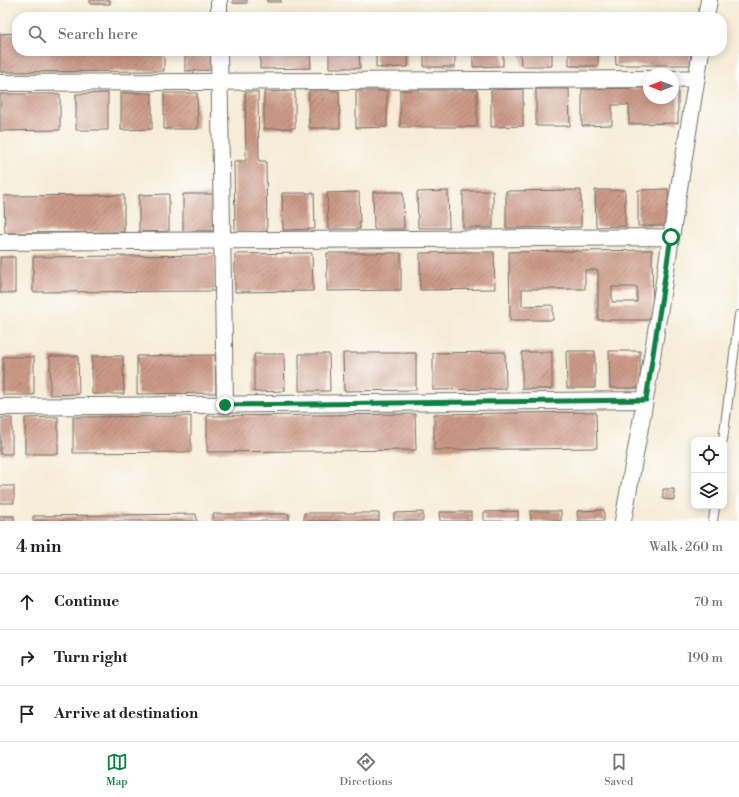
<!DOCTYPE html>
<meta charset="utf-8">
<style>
body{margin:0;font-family:"Libre Bodoni",serif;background:#f2f2f2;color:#202124}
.controls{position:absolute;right:12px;bottom:12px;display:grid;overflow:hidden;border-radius:8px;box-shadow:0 2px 10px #0003}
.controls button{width:36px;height:36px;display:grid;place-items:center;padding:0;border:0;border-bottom:1px solid #e0e0e0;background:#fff;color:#202124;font:20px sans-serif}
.compass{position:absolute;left:643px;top:68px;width:36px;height:36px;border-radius:50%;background:#fff;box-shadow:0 2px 10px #0003;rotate:270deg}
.stop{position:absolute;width:12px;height:12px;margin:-9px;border:3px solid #0b8043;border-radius:50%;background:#fff}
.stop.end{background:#0b8043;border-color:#fff;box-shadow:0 1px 4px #0008}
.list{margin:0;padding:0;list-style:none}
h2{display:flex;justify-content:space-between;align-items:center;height:52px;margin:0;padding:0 16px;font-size:17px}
h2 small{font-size:13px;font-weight:400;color:#757577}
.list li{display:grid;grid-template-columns:26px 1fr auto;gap:12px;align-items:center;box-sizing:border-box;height:56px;padding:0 16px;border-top:1px solid #e0e0e0}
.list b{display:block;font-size:15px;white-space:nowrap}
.list em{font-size:13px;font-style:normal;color:#757577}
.icon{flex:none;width:22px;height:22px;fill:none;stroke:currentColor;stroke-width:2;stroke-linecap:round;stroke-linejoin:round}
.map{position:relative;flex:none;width:739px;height:521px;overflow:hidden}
.search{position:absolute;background:#fff;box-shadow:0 2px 10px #0003;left:12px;right:12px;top:12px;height:44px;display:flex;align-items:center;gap:10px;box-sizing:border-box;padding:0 14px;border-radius:16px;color:#757577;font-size:15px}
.sheet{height:220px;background:#fff}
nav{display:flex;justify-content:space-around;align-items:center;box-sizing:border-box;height:56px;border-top:1px solid #e0e0e0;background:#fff;font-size:11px;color:#757577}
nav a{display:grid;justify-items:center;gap:2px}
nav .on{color:#0b8043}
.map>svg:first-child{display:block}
.building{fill:url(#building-hatch);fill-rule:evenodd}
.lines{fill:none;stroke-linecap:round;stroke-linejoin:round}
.service-casing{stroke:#726f67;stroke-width:10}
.minor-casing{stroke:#726f67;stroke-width:18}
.service{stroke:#fff;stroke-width:8}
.minor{stroke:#fff;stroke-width:16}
.route{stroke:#0b8043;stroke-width:5}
</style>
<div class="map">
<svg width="739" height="521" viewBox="0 0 739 521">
<defs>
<pattern id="building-hatch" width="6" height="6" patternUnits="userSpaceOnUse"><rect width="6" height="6" fill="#c98"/><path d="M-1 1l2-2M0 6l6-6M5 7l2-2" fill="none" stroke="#a67d6f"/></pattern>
</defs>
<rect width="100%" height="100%" fill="#fdfcf7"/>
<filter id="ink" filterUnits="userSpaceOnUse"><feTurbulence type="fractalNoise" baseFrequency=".025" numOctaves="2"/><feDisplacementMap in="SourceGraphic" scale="8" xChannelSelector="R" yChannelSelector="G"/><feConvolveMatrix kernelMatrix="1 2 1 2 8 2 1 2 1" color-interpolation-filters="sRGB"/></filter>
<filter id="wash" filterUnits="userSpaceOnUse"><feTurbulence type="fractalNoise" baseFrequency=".012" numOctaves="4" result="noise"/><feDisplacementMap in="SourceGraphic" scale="16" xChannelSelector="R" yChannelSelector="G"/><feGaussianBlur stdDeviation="0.9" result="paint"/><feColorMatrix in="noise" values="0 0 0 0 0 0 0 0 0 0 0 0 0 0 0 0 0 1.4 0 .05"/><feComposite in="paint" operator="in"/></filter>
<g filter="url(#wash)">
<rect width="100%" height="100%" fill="#f6ecd7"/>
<g id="blocks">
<path class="building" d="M90 0H110V4H90Z
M233 0H247V3H233Z
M267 0H281V2H267Z
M17 33V51H164V71L0 72V34Z
M185 51H213V70L185 71Z
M260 51H310L311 68 260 69Z
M329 51H359L360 68H329Z
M376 51H408V67L376 68Z
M424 51H455V67H424Z
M473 51H503V66L473 67Z
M520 51H552V66H521Z
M569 51H598V66H569Z
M615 51H690L691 65H616Z
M649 88V98H673V88H678V123L629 124V105H612V125L582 126V89Z
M523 89V126L491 127V90Z
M536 89H569L570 126H536Z
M400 90H477V127H400Z
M295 91V128L264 129V92Z
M309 91H339L340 128H309Z
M356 91H387V127L356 128Z
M245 92H258L259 161H266L267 232 235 233 234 161H246Z
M108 93V130H76V94Z
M121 93H152V129L121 130Z
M164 93H197L198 129H164Z
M0 94H60V130L0 131Z
M668 189 669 226H638V190Z
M581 190V227L506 228V191Z
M595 190H625V226L596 227Z
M448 191 449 228H418L417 192Z
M463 191H493V228H463Z
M359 192 360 229H328L327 193Z
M373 192H403L404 229H374Z
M282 193H314L315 229 283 230Z
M169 194V231L139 232V195Z
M183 194H214V231H183Z
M124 195V232L5 233 4 196Z
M652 250 653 320H598V270H585V289H522V306L553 305V320H510L509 252ZM612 287H637V302H612Z
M464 252H494L495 289 420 290V253Z
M312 253 313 291 235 292V254Z
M327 253H401V290L327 291Z
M215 255V291L33 292V257Z
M0 257H15V293H0Z
M566 351H595V388H567Z
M609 351H640V388H610Z
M505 352 506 389 433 390V353Z
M522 352H552V389H522Z
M343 353H416V390L344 391Z
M254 354H284L285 391 254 392Z
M299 354H329L330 391H299Z
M215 355 216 393 137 394V356Z
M50 356H78L79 394 50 395Z
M92 356H123L124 394H92Z
M3 357H34V395H3Z
M596 412 597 448 434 450V414Z
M415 414 416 450 207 452V416Z
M191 416V452L73 453V417Z
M58 417V454H25V418Z
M0 418H12V454H0Z
M0 486H14V503H0Z
M663 489H674V500L663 499Z
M604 510V521H578L577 511Z
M518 511V521H484V512Z
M530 511H561V521H531Z
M423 512V521H394V513Z
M439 512H471V521H440Z
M304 513H379V521H304Z
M196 514 197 521H33V516Z
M213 514H289V521H213Z
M0 516H14V521H0Z"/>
</g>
</g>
<g filter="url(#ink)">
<use href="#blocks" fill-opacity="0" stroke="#726f67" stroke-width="1"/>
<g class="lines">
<g class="service-casing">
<path id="service" d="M723 440 739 315
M713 521 715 506"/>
</g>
<g class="minor-casing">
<path id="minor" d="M219 0V17
M706 17 709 0
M219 51 225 405
M673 79 697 78
M0 83 649 79
M0 242 671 237
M0 407 645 400
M623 521 645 400 701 51"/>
</g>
<use href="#service" class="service"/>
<use href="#minor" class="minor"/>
</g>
</g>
<g class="lines" filter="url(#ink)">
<path class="route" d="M225 405 646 400 671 237"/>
</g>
</svg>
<div class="controls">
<button><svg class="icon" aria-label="locate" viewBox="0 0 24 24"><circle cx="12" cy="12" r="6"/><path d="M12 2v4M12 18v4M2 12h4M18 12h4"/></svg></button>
<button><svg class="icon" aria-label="layers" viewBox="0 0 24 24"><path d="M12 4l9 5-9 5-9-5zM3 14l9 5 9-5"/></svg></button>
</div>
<svg class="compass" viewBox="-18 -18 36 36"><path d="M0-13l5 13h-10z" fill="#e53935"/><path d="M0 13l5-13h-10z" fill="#757577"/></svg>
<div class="stop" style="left:671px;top:237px"></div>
<div class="stop end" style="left:225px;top:405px"></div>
<div class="search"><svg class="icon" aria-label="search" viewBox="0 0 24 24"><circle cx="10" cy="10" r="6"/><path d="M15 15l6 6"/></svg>Search here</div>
</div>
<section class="sheet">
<h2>4 min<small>Walk · 260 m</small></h2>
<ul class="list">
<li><svg class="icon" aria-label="ahead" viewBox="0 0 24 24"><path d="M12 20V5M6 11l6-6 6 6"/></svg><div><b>Continue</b></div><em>70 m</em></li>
<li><svg class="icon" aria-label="right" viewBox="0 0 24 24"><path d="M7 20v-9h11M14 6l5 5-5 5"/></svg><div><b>Turn right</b></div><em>190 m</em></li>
<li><svg class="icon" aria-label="arrive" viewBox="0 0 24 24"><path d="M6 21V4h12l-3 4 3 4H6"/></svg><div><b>Arrive at destination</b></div></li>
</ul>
</section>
<nav>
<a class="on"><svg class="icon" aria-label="map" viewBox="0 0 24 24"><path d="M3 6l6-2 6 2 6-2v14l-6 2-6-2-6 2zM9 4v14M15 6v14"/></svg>Map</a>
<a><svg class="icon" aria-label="directions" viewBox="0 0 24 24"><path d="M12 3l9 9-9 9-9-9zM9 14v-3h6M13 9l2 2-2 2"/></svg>Directions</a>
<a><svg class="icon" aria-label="saved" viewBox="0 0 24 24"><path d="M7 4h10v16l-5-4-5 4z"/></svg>Saved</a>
</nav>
